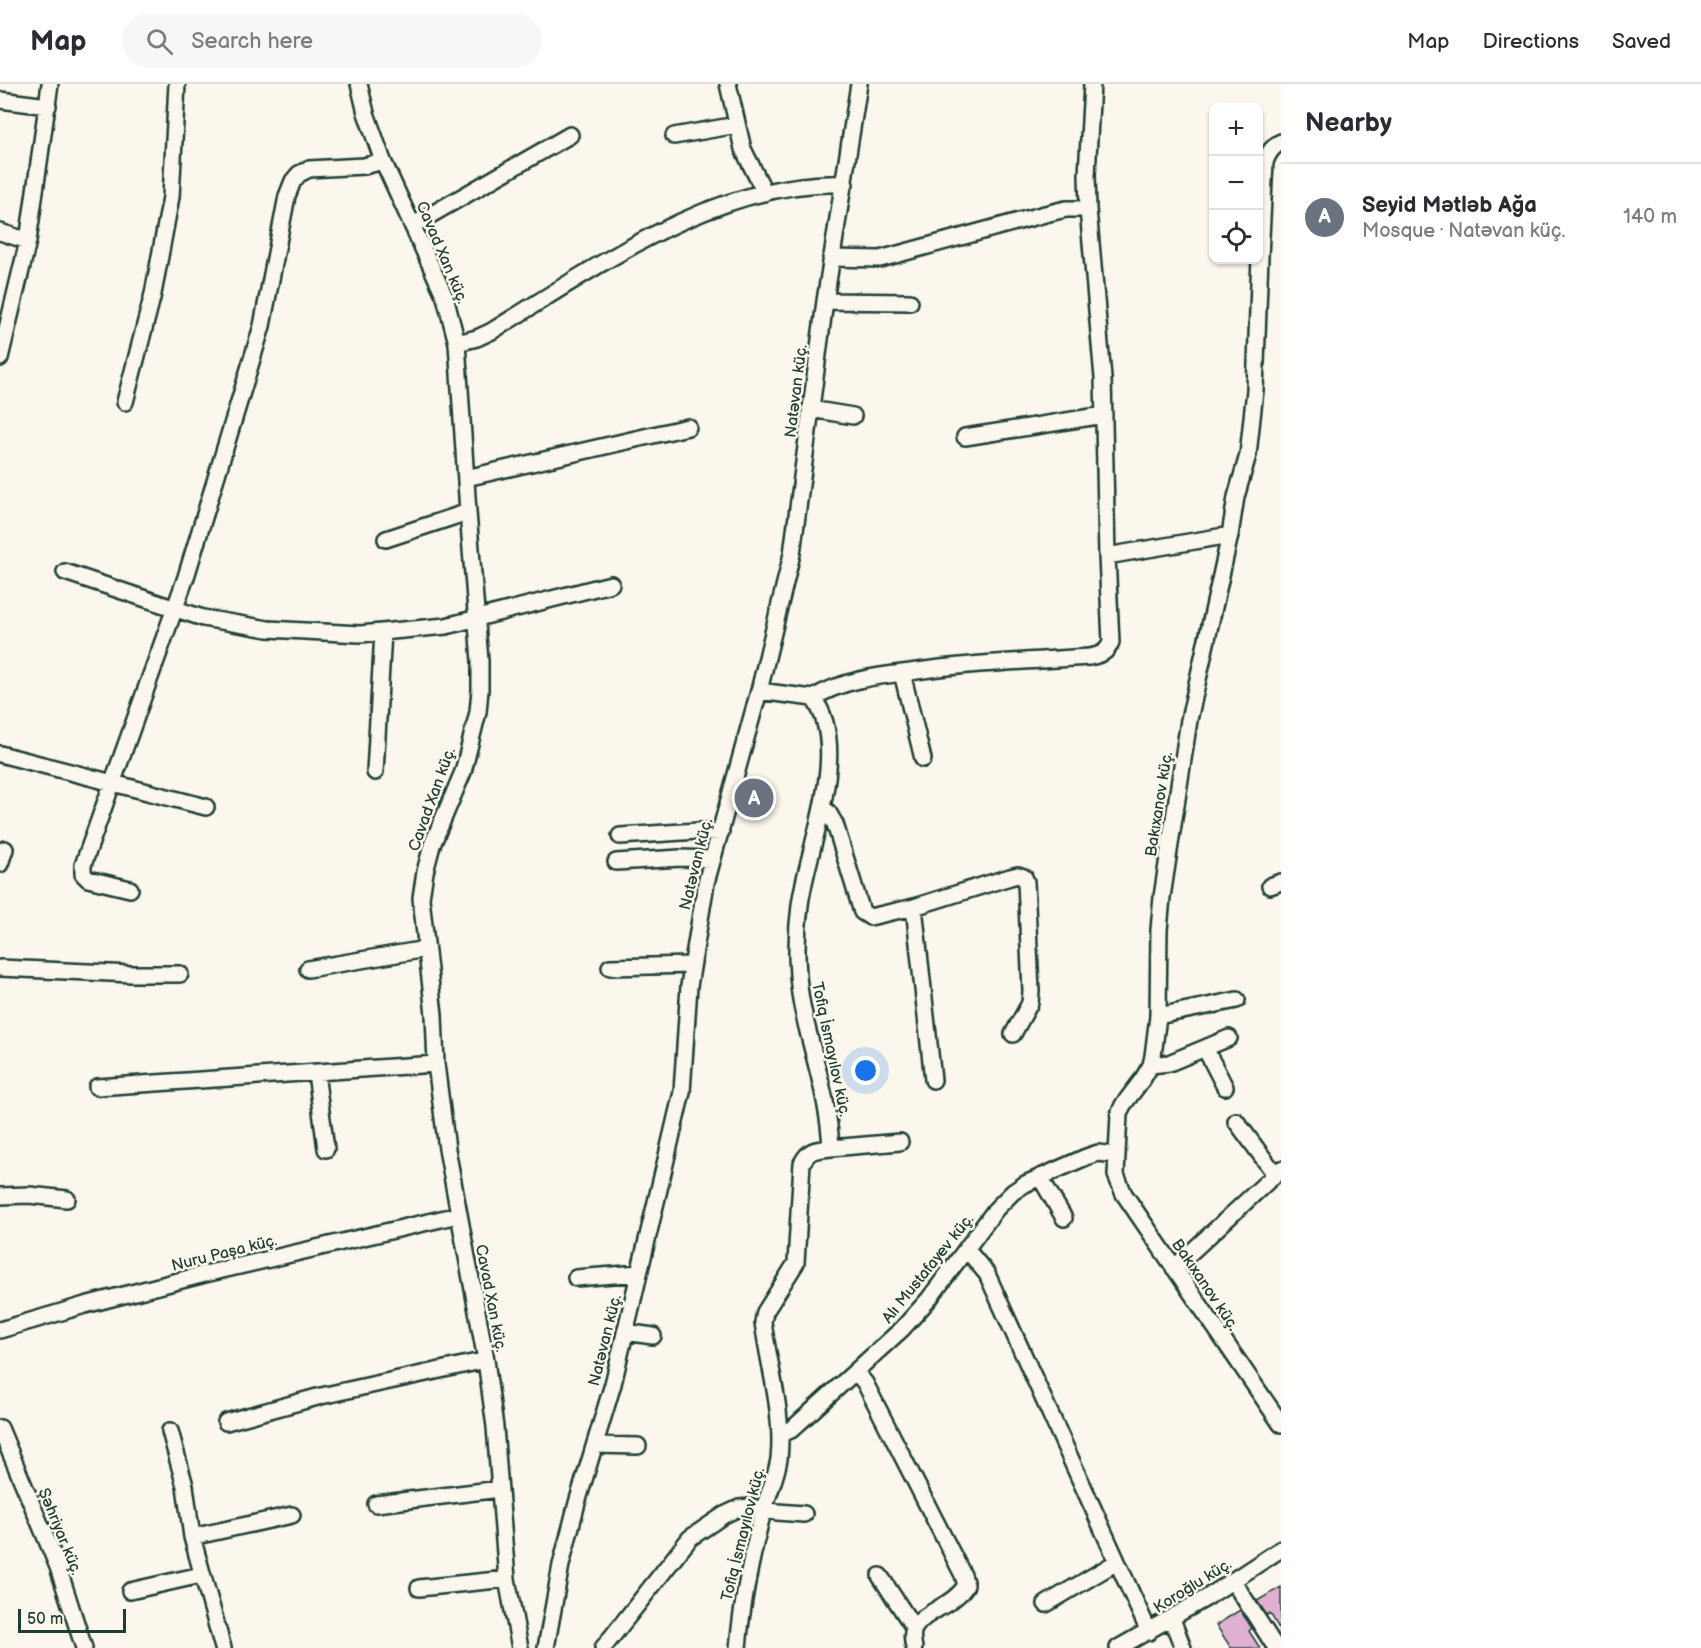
<!DOCTYPE html>
<meta charset="utf-8">
<style>
body{margin:0;font-family:"Balsamiq Sans",sans-serif;background:#f7f7f7;color:#2b2b33}
.controls{position:absolute;right:18px;top:18px;display:grid;overflow:hidden;border-radius:12px;box-shadow:0 2px 4px #0004}
.controls button{width:54px;height:54px;display:grid;place-items:center;padding:0;border:0;border-bottom:2px solid #e1e1e2;background:#fff;color:#2b2b33;font:30px sans-serif}
.scale{position:absolute;left:18px;bottom:15px;width:108px;box-sizing:border-box;padding-left:6px;border:3px solid #1f3d34;border-top:0;font-size:16px;line-height:21px;white-space:nowrap;color:#1f3d34;-webkit-text-stroke:4px #fbf7ec;paint-order:stroke}
.you{position:absolute;left:866px;top:987px;width:21px;height:21px;margin:-15px;border:4px solid #fff;border-radius:50%;background:#1a73e8;box-shadow:0 0 0 9px #1a73e833}
.badge{display:grid;place-items:center;width:39px;height:39px;border-radius:50%;background:#ea580c;color:#fff;font-size:20px;font-weight:700}
.pin{position:absolute;translate:-50% -50%;border:3px solid #fff;box-shadow:0 2px 6px #0006}
.list{margin:0;padding:0;list-style:none}
h2{display:flex;justify-content:space-between;align-items:center;height:78px;margin:0;padding:0 24px;font-size:26px}
h2 small{font-size:20px;font-weight:400;color:#7c7c81}
.list li{display:grid;grid-template-columns:39px 1fr auto;gap:18px;align-items:center;box-sizing:border-box;height:108px;padding:0 24px;border-top:2px solid #e1e1e2}
.list b{display:block;font-size:22px;white-space:nowrap}
.list p{margin:0;font-size:20px;white-space:nowrap;color:#7c7c81}
.list em{font-size:20px;font-style:normal;color:#7c7c81}
.icon{flex:none;width:33px;height:33px;fill:none;stroke:currentColor;stroke-width:2;stroke-linecap:round;stroke-linejoin:round}
.map{position:relative;flex:none;width:1281px;height:1564px;overflow:hidden}
header{display:flex;align-items:center;gap:36px;box-sizing:border-box;height:84px;padding:0 30px;background:#fff;border-bottom:2px solid #e1e1e2}
header strong{font-size:28px}
nav{display:flex;gap:33px;margin-inline-start:auto;font-size:21px}
.search{width:420px;height:54px;background:#f7f7f7;display:flex;align-items:center;gap:15px;box-sizing:border-box;padding:0 21px;border-radius:33px;color:#7c7c81;font-size:22px}
main{display:flex}
aside{flex:1;background:#fff}
.map>svg:first-child{display:block}
.building{fill:#dfb0d1;stroke:#1f3d34;stroke-width:1.5}
.lines{fill:none;stroke-linecap:round;stroke-linejoin:round}
.minor-casing{stroke:#1f3d34;stroke-width:20}
.minor{stroke:#fbf7ec;stroke-width:15}
.labels{text-anchor:middle;stroke-width:5;stroke-linejoin:round;paint-order:stroke}
.street-label{font-size:16px;fill:#1f3d34;stroke:#fbf7ec}
</style>
<header>
<strong>Map</strong>
<div class="search"><svg class="icon" aria-label="search" viewBox="0 0 24 24"><circle cx="10" cy="10" r="6"/><path d="M15 15l6 6"/></svg>Search here</div>
<nav><a>Map</a><a>Directions</a><a>Saved</a></nav>
</header>
<main>
<div class="map">
<svg width="1281" height="1564" viewBox="0 0 1281 1564">
<rect width="100%" height="100%" fill="#fbf7ec"/>
<filter id="ink" filterUnits="userSpaceOnUse"><feTurbulence type="fractalNoise" baseFrequency=".0167" numOctaves="2"/><feDisplacementMap in="SourceGraphic" scale="12" xChannelSelector="R" yChannelSelector="G"/><feConvolveMatrix kernelMatrix="1 2 1 2 8 2 1 2 1" color-interpolation-filters="sRGB"/></filter>
<g filter="url(#ink)">
<path class="building" d="M1281 1503V1548L1270 1529 1267 1531 1257 1517Z
M1240 1526 1252 1544 1249 1547 1260 1564H1231L1216 1541Z"/>
<g class="lines">
<g class="minor-casing">
<path id="minor" d="M359 0 366 29 383 77 445 213 457 259 468 428 480 577V606L478 628 463 688 432 761 425 788 421 814 434 931 436 980 447 1065 486 1276 495 1343 507 1495 520 1564
M728 0 743 65 765 109
M0 16 48 22
M674 52 737 41
M1281 58C1273 62 1268 69 1265 78L1260 172 1255 306 1248 371 1236 413 1230 451 1189 636 1162 813 1159 846 1158 932 1153 972 1151 981 1142 996 1123 1021 1119 1030 1116 1091 1124 1110 1281 1340
M413 141 570 51
M0 148 28 157
M831 174 880 175 1045 130 1066 125H1088
M825 217 910 218
M457 259 477 254 492 247C596 183 718 95 845 100
M0 274 28 157 50 0
M125 318 153 210 171 113 177 0
M810 325 853 332
M965 353 1104 331
M466 394 688 343
M386 455 468 428
M1107 472 1230 451
M65 488 203 534 268 545 360 550 446 542 611 500
M902 589 923 675
M813 614C842 596 877 592 910 588 969 579 1029 577 1089 573 1100 571 1107 569 1111 558L1107 472 1103 294 1088 125 1087 91 1092 0
M0 670 206 723
M375 688 383 548
M823 726 828 728 835 740 862 828 870 833 914 823 1010 793 1018 791 1024 793 1026 798 1031 907 1030 919 1013 950
M620 752 698 747 721 748
M616 778 680 774 713 775
M0 780 5 765
M1270 802 1281 798
M130 805 88 795 83 790V781L186 493 262 242 287 112 293 97 299 90 309 85 364 82 383 77
M914 823 933 996
M610 883 692 881
M0 884 132 890H180
M308 885 426 865
M1158 932 1237 916
M1205 964 1225 1003
M1151 981 1169 979 1229 954
M316 989 326 1065
M97 1003 436 980
M1236 1037 1275 1090
M831 1064 900 1058
M1040 1093 1064 1134
M0 1112 29 1111 67 1115
M967 1166 987 1190 1149 1548
M1174 1184 1281 1085
M576 1194 639 1189
M0 1246 85 1221 205 1190 458 1131
M625 1248 653 1252
M856 1288 865 1299 963 1491 966 1501C954 1522 923 1527 914 1545 911 1551 913 1558 914 1564
M226 1338 321 1312 486 1276
M0 1344 58 1483 84 1564
M170 1347 185 1402 192 1453 223 1564
M780 1351 791 1346 902 1245 929 1215 996 1125 1013 1108 1025 1100 1086 1073 1098 1069 1116 1071
M595 1361 638 1362
M376 1420 500 1405
M192 1453 292 1431
M880 1492 914 1544
M1233 1497 1276 1564
M419 1504 507 1495
M130 1507 201 1491
M1046 1520 1117 1478
M1172 1535 1183 1564
M546 1564 561 1481 577 1419 613 1300 682 1008 689 902 706 799 759 607 792 470 825 217 859 0
M603 1564 690 1454 724 1431 739 1424 751 1423 777 1428 804 1430
M738 1564C742 1518 751 1473 763 1428 768 1410 776 1394 779 1375 784 1330 769 1283 763 1238L765 1228 796 1179 802 1079C810 1064 816 1066 831 1064 829 1019 815 978 805 935 796 900 795 857 800 821 807 764 852 664 813 614L759 607
M1118 1564 1206 1514 1281 1465"/>
</g>
<use href="#minor" class="minor"/>
</g>
</g>
<g class="labels">
<g class="street-label">
<text transform="translate(443 168) rotate(67)" y="6">Cavad Xan küç.</text>
<text transform="translate(795 307) rotate(-83)" y="6">Natəvan küç.</text>
<text transform="translate(431 715) rotate(-70)" y="6">Cavad Xan küç.</text>
<text transform="translate(1158 720) rotate(-81)" y="6">Bakıxanov küç.</text>
<text transform="translate(695 780) rotate(-76)" y="6">Natəvan küç.</text>
<text transform="translate(832 965) rotate(78)" y="6">Tofiq İsmayılov küç.</text>
<text transform="translate(224 1168) rotate(-14)" y="6">Nuru Paşa küç.</text>
<text transform="translate(927 1184) rotate(-51)" y="6">Alı Mustafayev küç.</text>
<text transform="translate(1206 1200) rotate(56)" y="6">Bakıxanov küç.</text>
<text transform="translate(492 1214) rotate(79)" y="6">Cavad Xan küç.</text>
<text transform="translate(604 1256) rotate(-76)" y="6">Natəvan küç.</text>
<text transform="translate(61 1447) rotate(68)" y="6">Şəhriyar küç.</text>
<text transform="translate(742 1450) rotate(-76)" y="6">Tofiq İsmayılov küç.</text>
<text transform="translate(1192 1501) rotate(-32)" y="6">Koroğlu küç.</text>
</g>
</g>
</svg>
<div class="controls">
<button>+</button>
<button>−</button>
<button><svg class="icon" aria-label="locate" viewBox="0 0 24 24"><circle cx="12" cy="12" r="6"/><path d="M12 2v4M12 18v4M2 12h4M18 12h4"/></svg></button>
</div>
<div class="scale">50 m</div>
<div class="you"></div>
<div class="pin badge" style="left:754px;top:714px;background:#6b7280">A</div>
</div>
<aside>
<h2>Nearby<small></small></h2>
<ul class="list">
<li><span class="badge" style="background:#6b7280">A</span><div><b>Seyid Mətləb Ağa</b><p>Mosque · Natəvan küç.</p></div><em>140 m</em></li>
</ul>
</aside>
</main>
